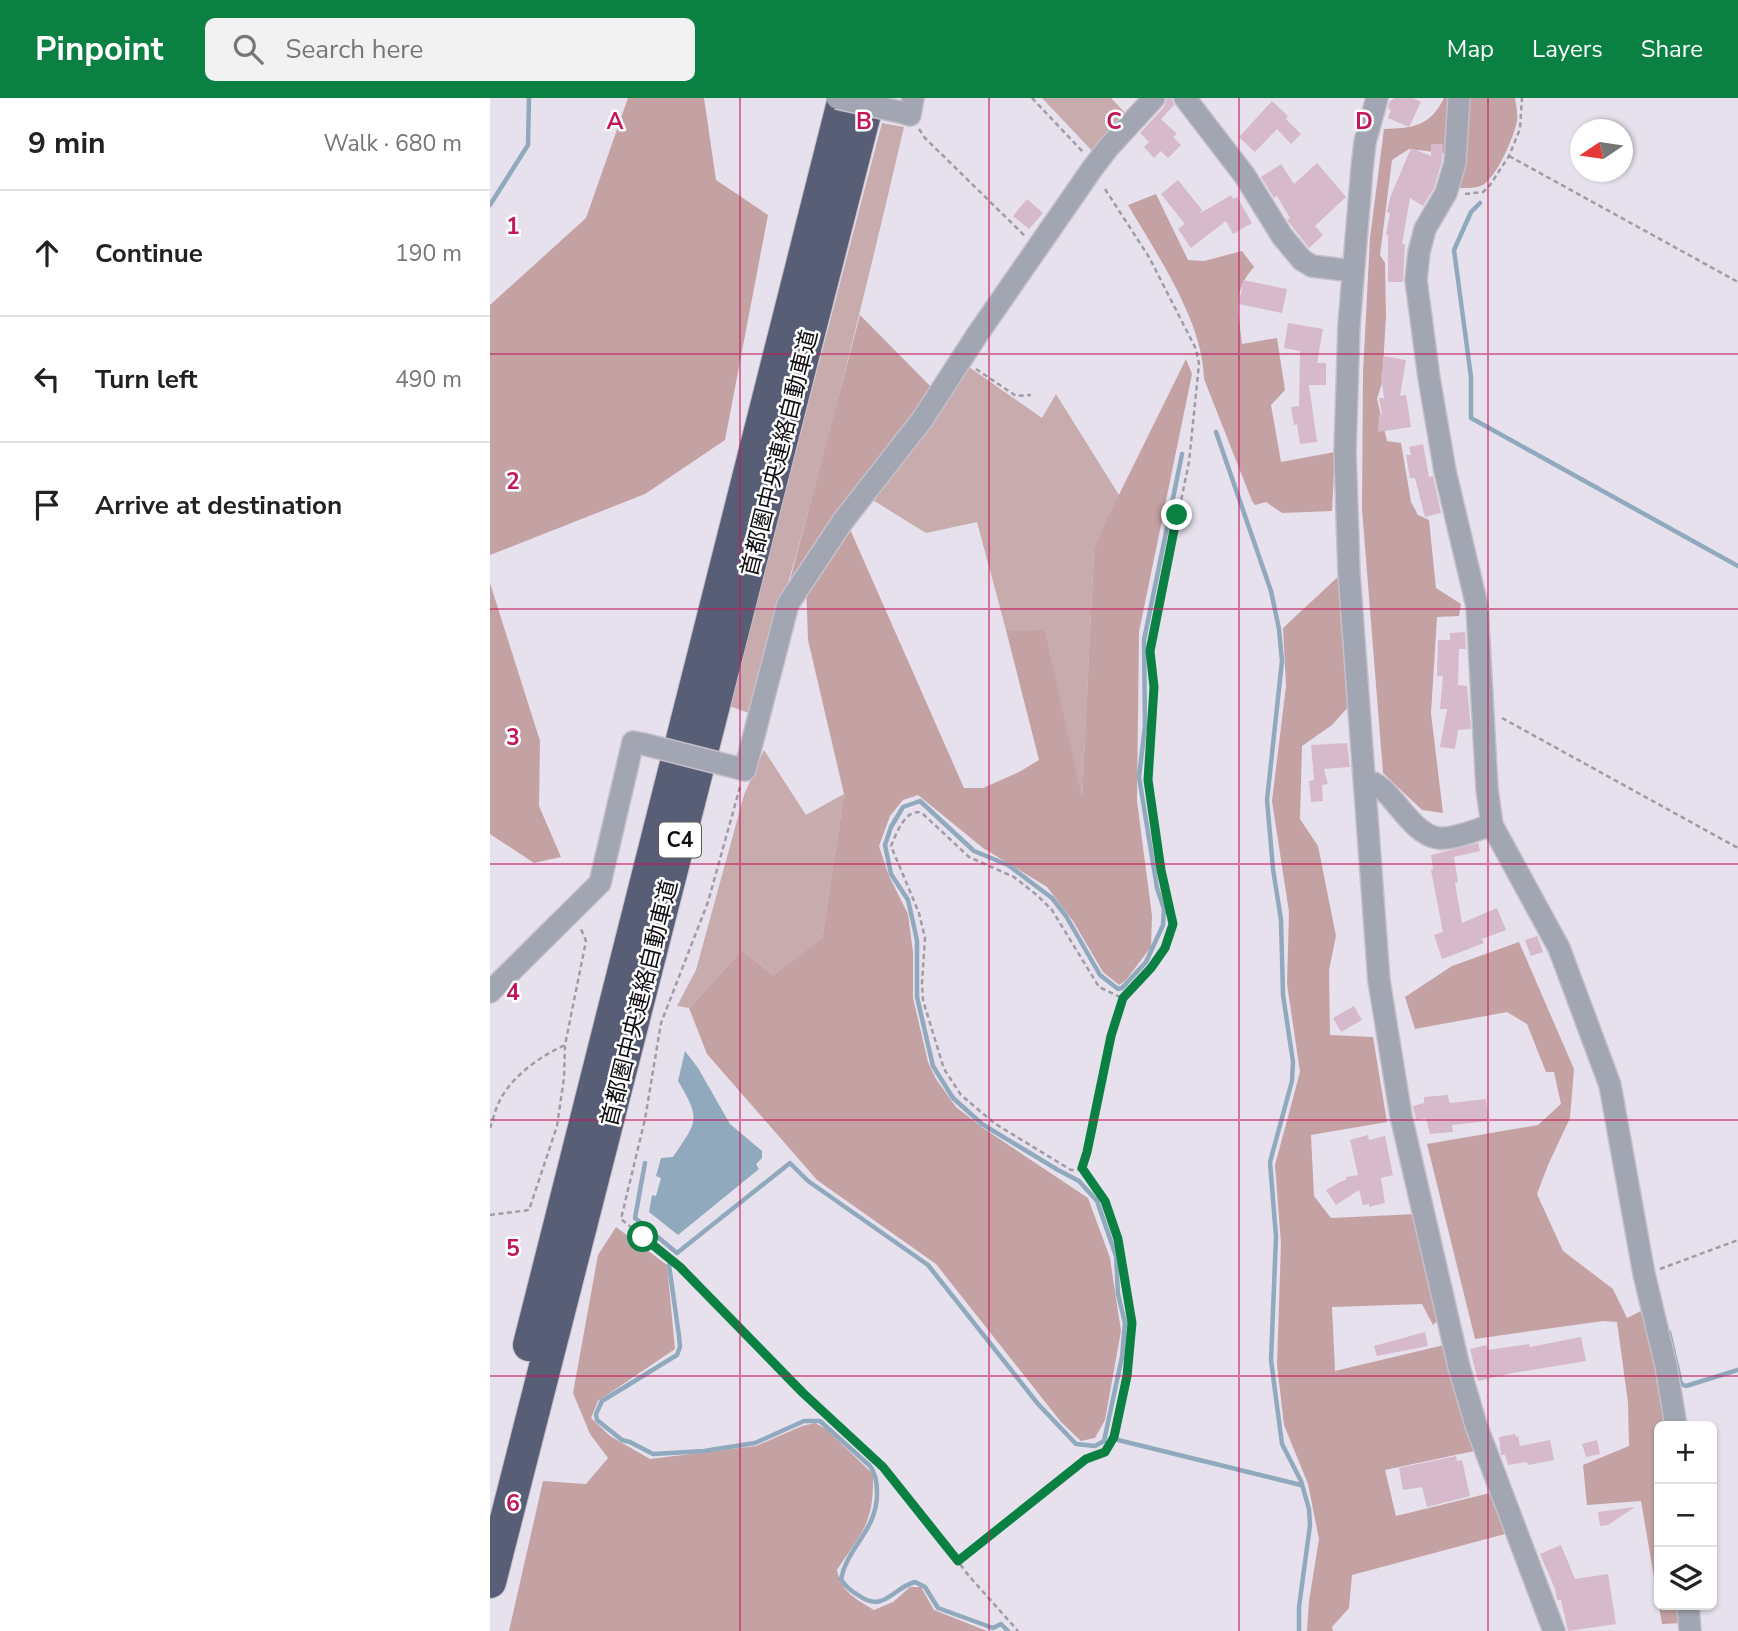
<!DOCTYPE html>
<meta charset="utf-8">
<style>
body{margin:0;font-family:"Nunito Sans","Noto Sans JP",sans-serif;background:#f2f2f2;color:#222}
.controls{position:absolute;right:21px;bottom:21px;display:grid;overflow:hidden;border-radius:10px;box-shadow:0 2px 5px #0004}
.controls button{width:63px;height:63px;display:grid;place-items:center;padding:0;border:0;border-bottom:2px solid #e0e0e0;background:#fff;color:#222;font:35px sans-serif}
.compass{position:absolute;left:1080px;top:21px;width:63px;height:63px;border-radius:50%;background:#fff;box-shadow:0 2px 5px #0004;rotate:257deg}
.stop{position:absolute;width:21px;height:21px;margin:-16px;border:5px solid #0b8043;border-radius:50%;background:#fff}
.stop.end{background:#0b8043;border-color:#fff;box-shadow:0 2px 7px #0008}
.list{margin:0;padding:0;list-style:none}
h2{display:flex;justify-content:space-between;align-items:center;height:91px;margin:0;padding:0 28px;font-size:30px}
h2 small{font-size:23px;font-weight:400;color:#767676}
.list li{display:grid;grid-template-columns:46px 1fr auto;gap:21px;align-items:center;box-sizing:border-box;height:126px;padding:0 28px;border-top:2px solid #e0e0e0}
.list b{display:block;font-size:26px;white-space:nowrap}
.list em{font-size:23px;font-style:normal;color:#767676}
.icon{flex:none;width:38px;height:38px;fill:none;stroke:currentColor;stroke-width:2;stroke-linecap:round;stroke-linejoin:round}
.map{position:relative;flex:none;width:1248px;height:1533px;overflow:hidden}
header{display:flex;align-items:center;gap:42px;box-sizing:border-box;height:98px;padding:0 35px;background:#0b8043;color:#fff}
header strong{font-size:33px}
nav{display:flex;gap:38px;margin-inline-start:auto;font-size:24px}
.search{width:490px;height:63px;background:#f2f2f2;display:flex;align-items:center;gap:18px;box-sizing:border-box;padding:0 24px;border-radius:10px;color:#767676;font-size:26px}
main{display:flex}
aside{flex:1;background:#fff}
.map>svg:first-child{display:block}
.green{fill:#c8acad}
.forest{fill:#c4a2a4}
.water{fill:#90a9bd}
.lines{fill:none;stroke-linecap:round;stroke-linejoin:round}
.stream{stroke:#90a9bd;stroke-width:4.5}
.building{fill:#d6b9ca}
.minor-casing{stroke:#c5bfca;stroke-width:24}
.highway-casing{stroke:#c5bfca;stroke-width:34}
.path{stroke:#a09ba5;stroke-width:2.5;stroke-dasharray:5 3.5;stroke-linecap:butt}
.minor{stroke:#a2a5b2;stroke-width:21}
.highway{stroke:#595e77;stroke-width:32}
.minor-bridge-casing{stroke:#c5bfca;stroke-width:24;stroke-linecap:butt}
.minor-bridge{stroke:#a2a5b2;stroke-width:21}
.route{stroke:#0b8043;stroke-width:9}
.grid{fill:none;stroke:#c2185b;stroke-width:2;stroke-opacity:0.55}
.labels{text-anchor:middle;stroke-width:5;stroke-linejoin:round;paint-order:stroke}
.shield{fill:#fff;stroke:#585659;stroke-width:2}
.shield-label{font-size:21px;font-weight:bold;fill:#100e12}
.street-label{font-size:23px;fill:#100e12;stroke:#fff}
.grid-label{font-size:23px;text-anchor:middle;font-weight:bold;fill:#c2185b;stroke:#fff;stroke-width:5;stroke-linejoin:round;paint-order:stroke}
</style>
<header>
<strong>Pinpoint</strong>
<div class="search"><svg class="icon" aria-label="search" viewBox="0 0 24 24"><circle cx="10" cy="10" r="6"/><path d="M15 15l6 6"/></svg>Search here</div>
<nav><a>Map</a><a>Layers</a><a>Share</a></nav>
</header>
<main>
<aside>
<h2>9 min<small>Walk · 680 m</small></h2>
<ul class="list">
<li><svg class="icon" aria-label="ahead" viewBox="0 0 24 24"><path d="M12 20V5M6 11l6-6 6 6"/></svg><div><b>Continue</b></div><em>190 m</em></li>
<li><svg class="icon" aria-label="left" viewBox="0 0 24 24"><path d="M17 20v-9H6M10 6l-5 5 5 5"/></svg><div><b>Turn left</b></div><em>490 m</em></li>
<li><svg class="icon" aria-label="arrive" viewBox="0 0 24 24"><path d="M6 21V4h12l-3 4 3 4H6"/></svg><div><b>Arrive at destination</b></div></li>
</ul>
</aside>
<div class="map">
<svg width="1248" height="1533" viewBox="0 0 1248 1533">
<rect width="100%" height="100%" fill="#e7e1ed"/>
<path class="green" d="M552 0H621L639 19 605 56Z
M392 25 414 29C368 226 320 422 259 615L239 608Z
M479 269 552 320 566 296 629 397 604 452 592 704 555 531 516 532 487 424 436 435 381 401Z
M274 652 316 717 354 696 332 842 283 877 252 852 199 910 187 908 206 872 254 697Z"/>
<path class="forest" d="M138 0H214L226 82 278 117 235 342 155 396 0 457V207L96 120Z
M954 0H959L961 13 954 55 919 51 902 62 890 157 895 165 896 218 892 285 887 301 897 343 911 345 921 404 928 417 939 422 946 490 971 506 969 518 947 519 941 615 953 715 932 712 893 675 872 411 873 275 880 140 894 31C922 30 940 29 954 0Z
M977 0H1025C1026 7 1028 15 1027 23 1024 39 1007 78 993 87 985 91 974 90 965 90Z
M666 96 698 162 714 163 752 153 764 169C741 194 749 215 752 246L787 240 795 292 781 307 791 364 845 354 842 413 792 415 776 404 765 407 762 403 714 281C713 223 667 157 638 107Z
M370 217 445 293 315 460 296 497Z
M696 261 702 276 649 534 647 703 662 818 661 849 636 882 629 887 613 874 583 823 557 789 493 750 428 697 413 702 400 718 389 748 399 778 418 816 423 854V900L438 964 446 981 466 1009 493 1030 598 1100 620 1160 631 1233 615 1322 605 1340 591 1343 571 1324 446 1166 327 1082 217 956 199 910 252 852 283 877 332 841 354 696 318 542 316 484 359 429 474 690H493L529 674 549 662 516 532 555 531 592 700 604 452 614 427Z
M851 476 860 607 842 627 812 648 810 721 828 748 846 838 839 872 840 937 883 939 897 1024 821 1037 824 1098 841 1120 926 1116 950 1220 943 1227 932 1206 842 1209 845 1273 954 1247 984 1353 895 1372 906 1418 1000 1395 1015 1436 862 1477 859 1510 842 1529 843 1533H817L819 1503 829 1441 818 1386 794 1327 787 1267 791 1146 785 1067 810 974 797 886 799 814 782 703 796 588 793 530Z
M0 485 50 643 49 708 71 759 44 765 0 736Z
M1029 844 1084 971 1080 1020 1058 1067 1047 1096 1073 1153 1123 1191 1137 1220 1153 1212 1177 1328H1169V1507H1191L1192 1525 1172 1526 1151 1403 1097 1407 1093 1367 1139 1348 1138 1304 1127 1224 1113 1223 985 1241 937 1046 1048 1027 1071 1006 1064 974H1056L1037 926 1017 914 925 931 915 899 962 868Z
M126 1129 177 1167 185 1251 108 1303 101 1320 120 1338 160 1361 266 1348 312 1328 325 1325 336 1331 383 1376C384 1426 373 1432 347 1472 351 1494 366 1501 384 1512L403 1504 420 1489H431L444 1512 497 1533H19L53 1383 96 1386 118 1360 100 1336 83 1295 108 1157Z"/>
<path class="water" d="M195 953 208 970 240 1026 272 1053V1060L266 1066 269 1071 188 1137 159 1114 162 1097 166 1098 171 1080 166 1078 171 1060 183 1059C208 1022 211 1022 188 983Z"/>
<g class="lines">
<path class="stream" d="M990 105 981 114 964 152 981 279V320L1248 468
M0 107 38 47 39 0
M726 334 781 493 789 531 792 563 777 702 783 771 791 822 793 897 803 964 802 983 780 1064 786 1139 781 1262 792 1346 811 1383 819 1411 820 1427 809 1509V1533
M155 1065 145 1120 187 1155 300 1065 318 1083 438 1167 548 1306 586 1346 605 1348 614 1343 632 1259 635 1225 628 1196 626 1158 607 1103 589 1083 568 1072 492 1026 463 1000 443 968 427 899V843L425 833 418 802 401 776 395 747 401 729 413 709 430 703 484 753 518 767 562 800 576 818 610 877 628 891 632 890 656 864 673 827 674 811 667 790 649 679 655 628 654 542 692 356
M179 1167 189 1238 190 1249 187 1257 112 1303 106 1316 107 1322 132 1342 140 1344 163 1356 214 1353 265 1345 314 1323H330L380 1368C386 1376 387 1384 387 1394 388 1432 357 1449 351 1481 355 1488 361 1493 368 1497 394 1516 402 1490 425 1484L435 1489 448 1510 503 1530 511 1526 518 1533
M1179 1234 1191 1286 1196 1288 1248 1272
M628 1342 811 1387"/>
</g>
<path class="building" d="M677 0H682L684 7 671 21 687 36 683 39 691 47 678 60 671 53 664 60 654 49 659 44 650 35 674 9Z
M905 0H923L931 4 919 29 898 20 901 12 898 10 900 3Z
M782 3 798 18 796 21 811 36 801 46 787 31 765 54 749 39Z
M941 46H953L952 63 944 90 933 108 920 100 912 146H915L913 184H898V137H896L900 115 897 114 900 100 921 50 941 58Z
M827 65 856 99 825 128 833 137 819 150 797 122 800 120 787 98 784 100 771 79 791 66 804 86Z
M688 82 712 112 709 116 741 97 743 101 747 99 762 125 743 136 736 123 701 150 688 131 695 126 671 96Z
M537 101 553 115 539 131 523 118Z
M753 182 797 191 792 215 749 206Z
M798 225 833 231 827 265H836V287H819L827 344 810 346 807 326 804 327 801 309 809 308 810 253 794 250Z
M894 258 916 262 910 298 916 297 921 329 888 334 889 316H892L889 300H894L891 279Z
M933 346 939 379 943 378 951 415 935 419 925 380H920L916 357H921L919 349Z
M975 534 976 551H969L968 587 977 588 981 631 968 632 965 651 950 649 957 611H950L953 578H947L948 542H960V535Z
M857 645 860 669 834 671 838 686 832 687 833 703 821 704 819 683 824 682 821 647Z
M988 745 990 753 964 759 968 784 965 785 972 825 1007 810 1016 832 992 841 994 845 952 861 944 837 953 834 941 772 943 771 941 757Z
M1047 838 1053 854 1041 858 1035 842Z
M864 908 872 922 851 934 843 920Z
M958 997 959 1004 962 1005 996 1001 998 1023 962 1027 963 1034 940 1036 936 1020 926 1022 923 1008 934 1005V999Z
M878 1037 879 1042 895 1038 903 1077 891 1080 895 1105 879 1109V1106L873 1107 869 1092 846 1107 836 1092 850 1084 856 1082V1079L868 1077 860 1042Z
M935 1234 938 1248 887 1258 884 1248Z
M1091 1239 1096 1263 1023 1275 988 1283 980 1251 996 1247 998 1252 1039 1246 1040 1249Z
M1025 1336 1026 1339 1028 1338 1030 1348 1060 1342 1064 1362 1038 1367 1037 1364 1018 1367 1015 1357H1011L1009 1339Z
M1107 1342 1110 1356 1096 1359 1092 1346Z
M966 1358 967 1363 972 1362 980 1398 937 1409 932 1389 913 1392 909 1370Z
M1145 1409 1118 1427 1110 1428 1108 1414Z
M1071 1447 1085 1481 1118 1476 1126 1526 1078 1533 1071 1502H1067L1065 1491 1050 1456Z"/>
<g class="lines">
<g class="minor-casing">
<path id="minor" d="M695 0 755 78 792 138 812 162 822 168 863 173
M887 0 875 44 872 70 859 227 855 353 859 475 889 883 911 1018 969 1269 986 1327 1064 1533
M969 0 965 65 956 95 935 131 929 154 926 182 939 280 955 373 987 508 997 691 1002 727 1069 850 1120 987 1154 1176 1176 1268 1186 1328
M410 14 420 17 423 0
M244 669 255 672 298 506 353 423 432 322 487 237 602 71 618 50 664 0
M875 683C900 683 917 735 948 740 965 742 987 731 1002 727
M0 894 110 785 143 644 153 646
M1198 1507 1200 1533"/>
</g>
<g class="highway-casing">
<path id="highway" d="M39 1247 354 0
M0 1484 379 0"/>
</g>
<path class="path" d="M542 0 593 54
M429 31 435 40 535 138
M1019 58 1248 184
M975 96 993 94 1000 87 1019 58 1030 31 1032 0
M486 271 526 298 541 297
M1012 620 1248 750
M250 689 218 804 171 925 155 1021 131 1121 190 1169 313 1295 392 1369 419 1399 479 1478 528 1533
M0 1030C3 1022 5 1012 9 1004 21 979 50 958 75 947
M592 1071 597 1054 621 938 633 900 661 870 675 850 683 826 671 772 658 682 664 589 660 553 699 364 709 266 706 251 659 159 613 88
M592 1071 581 1072 504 1025 471 997 454 971 433 902 432 885 435 840 429 815 401 748C406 736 416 709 432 715L479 759 524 779 548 798 562 812 609 889 632 900
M0 1117 39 1112 67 1028 74 980 75 947 96 843 91 831
M1170 1171 1248 1142
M468 1463 596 1361 615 1354 624 1340 637 1278 642 1225 628 1141 615 1103 592 1071"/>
<use href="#minor" class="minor"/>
<use href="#highway" class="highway"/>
<g class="minor-bridge-casing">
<path id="minor-bridge" d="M347 0 410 14
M153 646 244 669"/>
</g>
<use href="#minor-bridge" class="minor-bridge"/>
</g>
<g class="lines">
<path class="route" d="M153 1139 190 1169 313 1295 393 1369 468 1463 596 1361 615 1354 624 1339 637 1278 642 1225 628 1141 615 1103 592 1070 597 1054 621 938 633 900 661 870 675 850 683 826 671 772 658 682 664 589 660 553 687 417"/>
</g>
<path class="grid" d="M250 0V1533M499 0V1533M749 0V1533M998 0V1533M0 256H1248M0 511H1248M0 766H1248M0 1022H1248M0 1278H1248"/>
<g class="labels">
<rect class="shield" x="169" y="724.5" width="42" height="35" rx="5"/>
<g class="shield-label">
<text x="190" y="749">C4</text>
</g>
<g class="street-label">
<text transform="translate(289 355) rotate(-76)" y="8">首都圏中央連絡自動車道</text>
<text transform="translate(149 905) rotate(-76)" y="8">首都圏中央連絡自動車道</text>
</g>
</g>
<g class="grid-label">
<text x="125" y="31">A</text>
<text x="374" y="31">B</text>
<text x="624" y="31">C</text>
<text x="874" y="31">D</text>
<text x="23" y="136">1</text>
<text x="23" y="391">2</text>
<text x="23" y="647">3</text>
<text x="23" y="902">4</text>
<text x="23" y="1158">5</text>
<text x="23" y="1413">6</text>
</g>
</svg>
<div class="controls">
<button>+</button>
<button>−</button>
<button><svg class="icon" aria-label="layers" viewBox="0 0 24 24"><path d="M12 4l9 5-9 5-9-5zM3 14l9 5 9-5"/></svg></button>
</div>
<svg class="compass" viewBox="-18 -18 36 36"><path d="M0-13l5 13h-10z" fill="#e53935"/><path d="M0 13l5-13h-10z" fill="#767676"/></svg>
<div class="stop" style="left:153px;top:1139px"></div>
<div class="stop end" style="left:687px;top:417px"></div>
</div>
</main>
